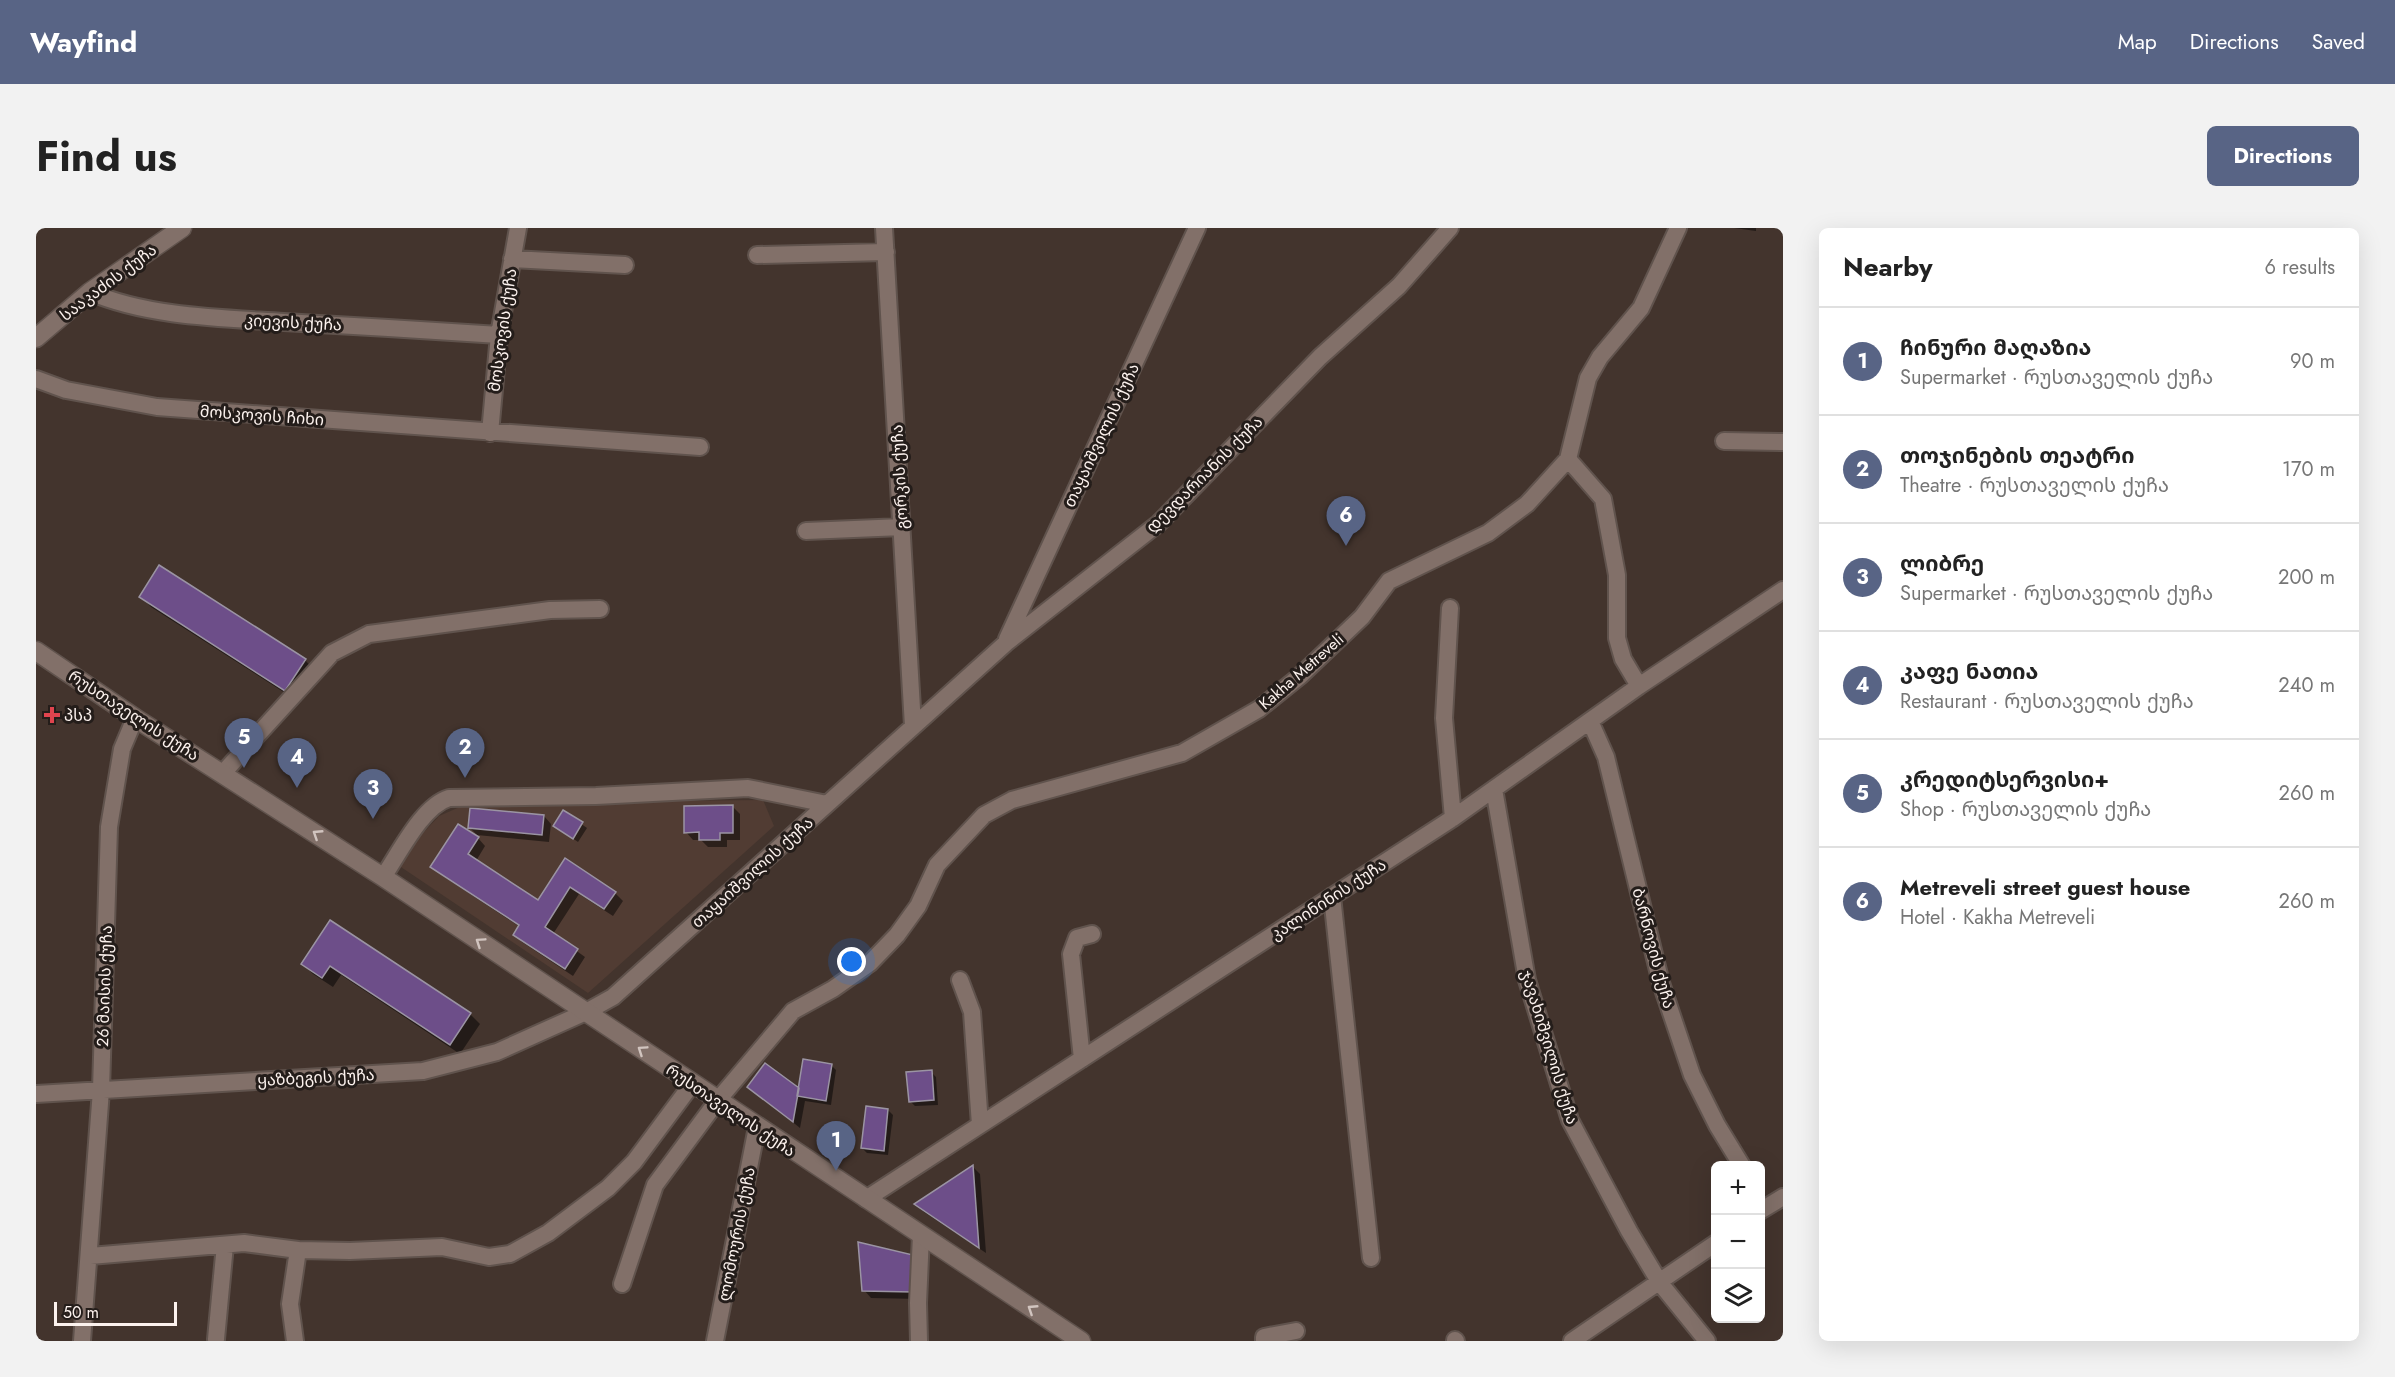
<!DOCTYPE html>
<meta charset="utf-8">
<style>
body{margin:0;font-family:Jost,"Noto Sans Georgian",sans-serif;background:#f2f2f2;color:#222}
.controls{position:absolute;right:18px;bottom:18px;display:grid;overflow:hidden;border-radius:9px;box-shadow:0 6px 24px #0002}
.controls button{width:54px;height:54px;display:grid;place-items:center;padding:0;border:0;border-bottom:2px solid #e0e0e0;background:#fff;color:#222;font:30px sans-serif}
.scale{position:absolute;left:18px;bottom:15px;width:123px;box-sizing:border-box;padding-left:6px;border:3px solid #fcf2ee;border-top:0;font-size:16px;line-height:21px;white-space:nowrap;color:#fcf2ee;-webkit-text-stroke:4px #241d1a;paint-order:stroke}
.you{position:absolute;left:816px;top:734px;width:21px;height:21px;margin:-15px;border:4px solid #fff;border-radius:50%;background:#1a73e8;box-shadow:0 0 0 9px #1a73e833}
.badge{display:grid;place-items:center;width:39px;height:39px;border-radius:50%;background:#586485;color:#fff;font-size:20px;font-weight:700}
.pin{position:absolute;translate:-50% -50px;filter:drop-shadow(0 2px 3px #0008)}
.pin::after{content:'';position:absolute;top:32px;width:21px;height:18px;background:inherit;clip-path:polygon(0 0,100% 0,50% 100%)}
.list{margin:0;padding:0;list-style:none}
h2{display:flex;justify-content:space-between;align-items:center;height:78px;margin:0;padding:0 24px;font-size:26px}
h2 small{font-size:20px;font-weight:400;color:#767676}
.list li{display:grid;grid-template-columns:39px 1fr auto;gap:18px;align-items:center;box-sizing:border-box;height:108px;padding:0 24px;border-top:2px solid #e0e0e0}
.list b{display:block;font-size:22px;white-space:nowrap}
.list p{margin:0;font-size:20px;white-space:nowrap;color:#767676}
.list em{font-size:20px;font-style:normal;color:#767676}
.icon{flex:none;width:33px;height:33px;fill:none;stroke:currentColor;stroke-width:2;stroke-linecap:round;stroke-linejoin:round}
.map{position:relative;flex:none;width:1747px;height:1113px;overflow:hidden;border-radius:9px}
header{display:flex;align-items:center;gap:36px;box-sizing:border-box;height:84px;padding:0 30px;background:#586485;color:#fff}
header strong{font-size:28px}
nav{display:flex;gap:33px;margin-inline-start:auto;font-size:21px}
.intro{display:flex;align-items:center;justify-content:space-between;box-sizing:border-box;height:144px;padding:0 36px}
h1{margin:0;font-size:42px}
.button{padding:15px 27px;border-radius:9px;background:#586485;color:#fff;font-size:21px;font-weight:700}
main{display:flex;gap:36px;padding:0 36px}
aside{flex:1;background:#fff;border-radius:9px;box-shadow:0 6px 24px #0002}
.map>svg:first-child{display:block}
.built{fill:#513c33}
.shadow{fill:#0007}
.building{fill:#6d4e89;stroke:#9b94a3;stroke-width:1.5}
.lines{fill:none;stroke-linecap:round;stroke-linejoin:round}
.minor-casing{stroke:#60534d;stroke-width:20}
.tertiary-casing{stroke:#60534d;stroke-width:21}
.secondary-casing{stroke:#60534d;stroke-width:21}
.minor{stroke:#827069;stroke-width:16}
.tertiary{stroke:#827069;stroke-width:18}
.secondary{stroke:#827069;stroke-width:18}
.oneway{stroke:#d1c4bf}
.health-dot{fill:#e0444e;stroke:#241d1a;stroke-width:2}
.labels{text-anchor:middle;stroke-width:6;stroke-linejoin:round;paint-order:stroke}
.street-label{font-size:16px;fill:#fcf2ee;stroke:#241d1a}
.poi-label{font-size:16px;fill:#fcf2ee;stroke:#241d1a;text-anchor:start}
</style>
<header>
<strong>Wayfind</strong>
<nav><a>Map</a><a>Directions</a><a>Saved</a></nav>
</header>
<div class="intro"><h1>Find us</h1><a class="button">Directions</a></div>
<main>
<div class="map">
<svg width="1747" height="1113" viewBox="0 0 1747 1113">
<rect width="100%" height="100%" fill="#43342d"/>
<path class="built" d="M727 572 738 598 552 765 359 635 403 588 433 575Z"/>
<path class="shadow" d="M1698 0H1720V3Z
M105 368 269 432 279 443 260 472 115 379Z
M696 578 704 586V612H691V619H672L665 612H657L650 604Z
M528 584 551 600 542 614 519 598Z
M508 588 515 596 513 614 441 607 433 599Z
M442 610 449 618 440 633 502 674 529 632 579 665 587 673 577 688 543 666 517 706 549 729 537 748 486 714 479 707 484 699 404 646 396 639Z
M294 694 434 786 444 796 424 826 305 747 297 759 277 746 267 736Z
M795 837 800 842 795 877 769 873 764 900 713 859 763 862Z
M895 844 900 849 902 877 879 878 874 873Z
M852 882 857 887 852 927 831 925 826 920Z
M937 939 944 946 950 1025 888 984 880 977Z
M824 1016 884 1071 835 1070 828 1062Z"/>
<path class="building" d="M123 337 270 431 249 463 103 369Z
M697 577V605H684V612H663V604L648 605V578Z
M434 580 508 587 506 607 432 600Z
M527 582 547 594 537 611 517 598Z
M422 596 443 609 432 626 502 672 529 630 580 664 568 681 534 659 509 699 542 721 529 741 477 707 483 697 394 639Z
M294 692 435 785 414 817 294 738 286 750 265 736Z
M767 831 796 836 790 873 761 868Z
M729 835 763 860 757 894 711 859Z
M896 842 898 872 873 874 870 844Z
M830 878 852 881 848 923 825 920Z
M937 937 943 1020 878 976Z
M822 1014 877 1027V1064L826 1063Z"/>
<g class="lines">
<g class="minor-casing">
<path id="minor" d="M848 0 877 498
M721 27 850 24
M476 31 589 37
M54 64C112 89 186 90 248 94 320 98 391 102 463 107
M0 151 30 162 121 179 664 219
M454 205 463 107 482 0
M1688 213 1747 214
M1532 231 1567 271 1581 347V410L1587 431 1603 458
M770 303 866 299
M1414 380 1408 490 1417 590
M971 411 1161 0
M1554 493 1570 529 1625 755 1656 847 1681 897 1706 938
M187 545 296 425 333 406 514 382 564 381
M1458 561 1491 752 1534 892 1593 1003 1624 1055 1671 1113
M347 649C363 626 386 578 413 570L560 568 712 560 791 576
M1296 668 1335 1030
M924 752 936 784 944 897
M1046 831 1035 726 1041 710 1056 706
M0 866 387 843 461 824 550 784 577 769 970 415 1123 295 1284 129 1363 58 1414 0
M830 971 1417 590 1603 458 1747 362
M1724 983 1747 969
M54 1028 208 1015 262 1022 314 1023 406 1019 453 1029 474 1026 512 1005 572 960 598 934 656 856
M586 1056 619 957 682 872 757 783 797 761 834 735 861 707 882 678 901 637 948 587 976 572 1146 525 1223 481 1264 448 1326 389 1353 353 1452 305 1491 276 1532 231 1552 150 1564 129 1605 80 1642 0
M180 1111 189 1017
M1419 1112 1420 1113
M46 1113 65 862 73 599 86 521 99 490
M259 1113 254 1076 262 1022
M679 1113 721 899
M883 1113 882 1075 885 1007
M1228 1113V1109L1260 1103
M1536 1113 1680 1015"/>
</g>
<g class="tertiary-casing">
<path id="tertiary" d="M0 110 54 64 146 0"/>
</g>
<g class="secondary-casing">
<path id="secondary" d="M0 423 99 490 347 649 1045 1113"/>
</g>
<use href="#minor" class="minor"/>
<use href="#tertiary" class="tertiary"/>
<use href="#secondary" class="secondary"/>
</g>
<defs><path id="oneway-chevron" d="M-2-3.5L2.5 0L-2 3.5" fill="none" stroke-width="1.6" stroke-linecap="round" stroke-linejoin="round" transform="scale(1.5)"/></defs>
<g class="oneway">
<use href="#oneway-chevron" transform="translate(281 606) rotate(-147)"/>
<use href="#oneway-chevron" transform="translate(444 714) rotate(-146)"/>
<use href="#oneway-chevron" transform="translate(606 822) rotate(-146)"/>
<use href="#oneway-chevron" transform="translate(996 1081) rotate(-147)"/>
</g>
<path class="health-dot" d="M13 478h6v6h6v6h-6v6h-6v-6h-6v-6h6z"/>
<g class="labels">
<g class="street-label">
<text transform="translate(72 54) rotate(-37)" y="6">სააკაძის ქუჩა</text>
<text transform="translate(257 94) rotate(3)" y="6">კიევის ქუჩა</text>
<text transform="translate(466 102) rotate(-82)" y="6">მოსკოვის ქუჩა</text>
<text transform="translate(226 187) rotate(4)" y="6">მოსკოვის ჩიხი</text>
<text transform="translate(1065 207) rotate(-65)" y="6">თაყაიშვილის ქუჩა</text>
<text transform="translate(1168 246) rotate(-45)" y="6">დევდარიანის ქუჩა</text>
<text transform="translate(863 249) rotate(-93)" y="6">გორკის ქუჩა</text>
<text transform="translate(1265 443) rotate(-41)" y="6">Kakha Metreveli</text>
<text transform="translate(98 487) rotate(33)" y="6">რუსთაველის ქუჩა</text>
<text transform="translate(716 644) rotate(-42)" y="6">თაყაიშვილის ქუჩა</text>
<text transform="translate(1292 671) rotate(-33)" y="6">კალინინის ქუჩა</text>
<text transform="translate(1618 720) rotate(75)" y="6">ბარნოვის ქუჩა</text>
<text transform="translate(68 758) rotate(-88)" y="6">26 მაისის ქუჩა</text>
<text transform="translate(1514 819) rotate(73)" y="6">ჯავახიშვილის ქუჩა</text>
<text transform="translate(280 849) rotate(-3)" y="6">ყაზბეგის ქუჩა</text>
<text transform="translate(695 882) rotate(34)" y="6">რუსთაველის ქუჩა</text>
<text transform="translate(700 1006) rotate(-79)" y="6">ლომოურის ქუჩა</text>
</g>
<g class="poi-label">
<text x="28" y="493">პსპ</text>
</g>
</g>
</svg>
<div class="controls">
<button>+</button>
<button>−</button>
<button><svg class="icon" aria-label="layers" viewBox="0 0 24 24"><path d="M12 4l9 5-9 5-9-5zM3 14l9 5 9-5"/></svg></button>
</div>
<div class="scale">50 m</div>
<div class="you"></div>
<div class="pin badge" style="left:800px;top:943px">1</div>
<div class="pin badge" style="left:429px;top:550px">2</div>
<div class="pin badge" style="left:337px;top:591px">3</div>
<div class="pin badge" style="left:261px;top:560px">4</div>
<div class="pin badge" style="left:208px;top:540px">5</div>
<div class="pin badge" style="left:1310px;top:318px">6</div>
</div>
<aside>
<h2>Nearby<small>6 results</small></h2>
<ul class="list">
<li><span class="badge">1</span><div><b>ჩინური მაღაზია</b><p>Supermarket · რუსთაველის ქუჩა</p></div><em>90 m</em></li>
<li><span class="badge">2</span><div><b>თოჯინების თეატრი</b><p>Theatre · რუსთაველის ქუჩა</p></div><em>170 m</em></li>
<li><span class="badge">3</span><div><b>ლიბრე</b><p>Supermarket · რუსთაველის ქუჩა</p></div><em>200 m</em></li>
<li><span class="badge">4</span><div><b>კაფე ნათია</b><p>Restaurant · რუსთაველის ქუჩა</p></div><em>240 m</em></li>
<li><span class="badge">5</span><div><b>კრედიტსერვისი+</b><p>Shop · რუსთაველის ქუჩა</p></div><em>260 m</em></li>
<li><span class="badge">6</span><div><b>Metreveli street guest house</b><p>Hotel · Kakha Metreveli</p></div><em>260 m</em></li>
</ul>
</aside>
</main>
